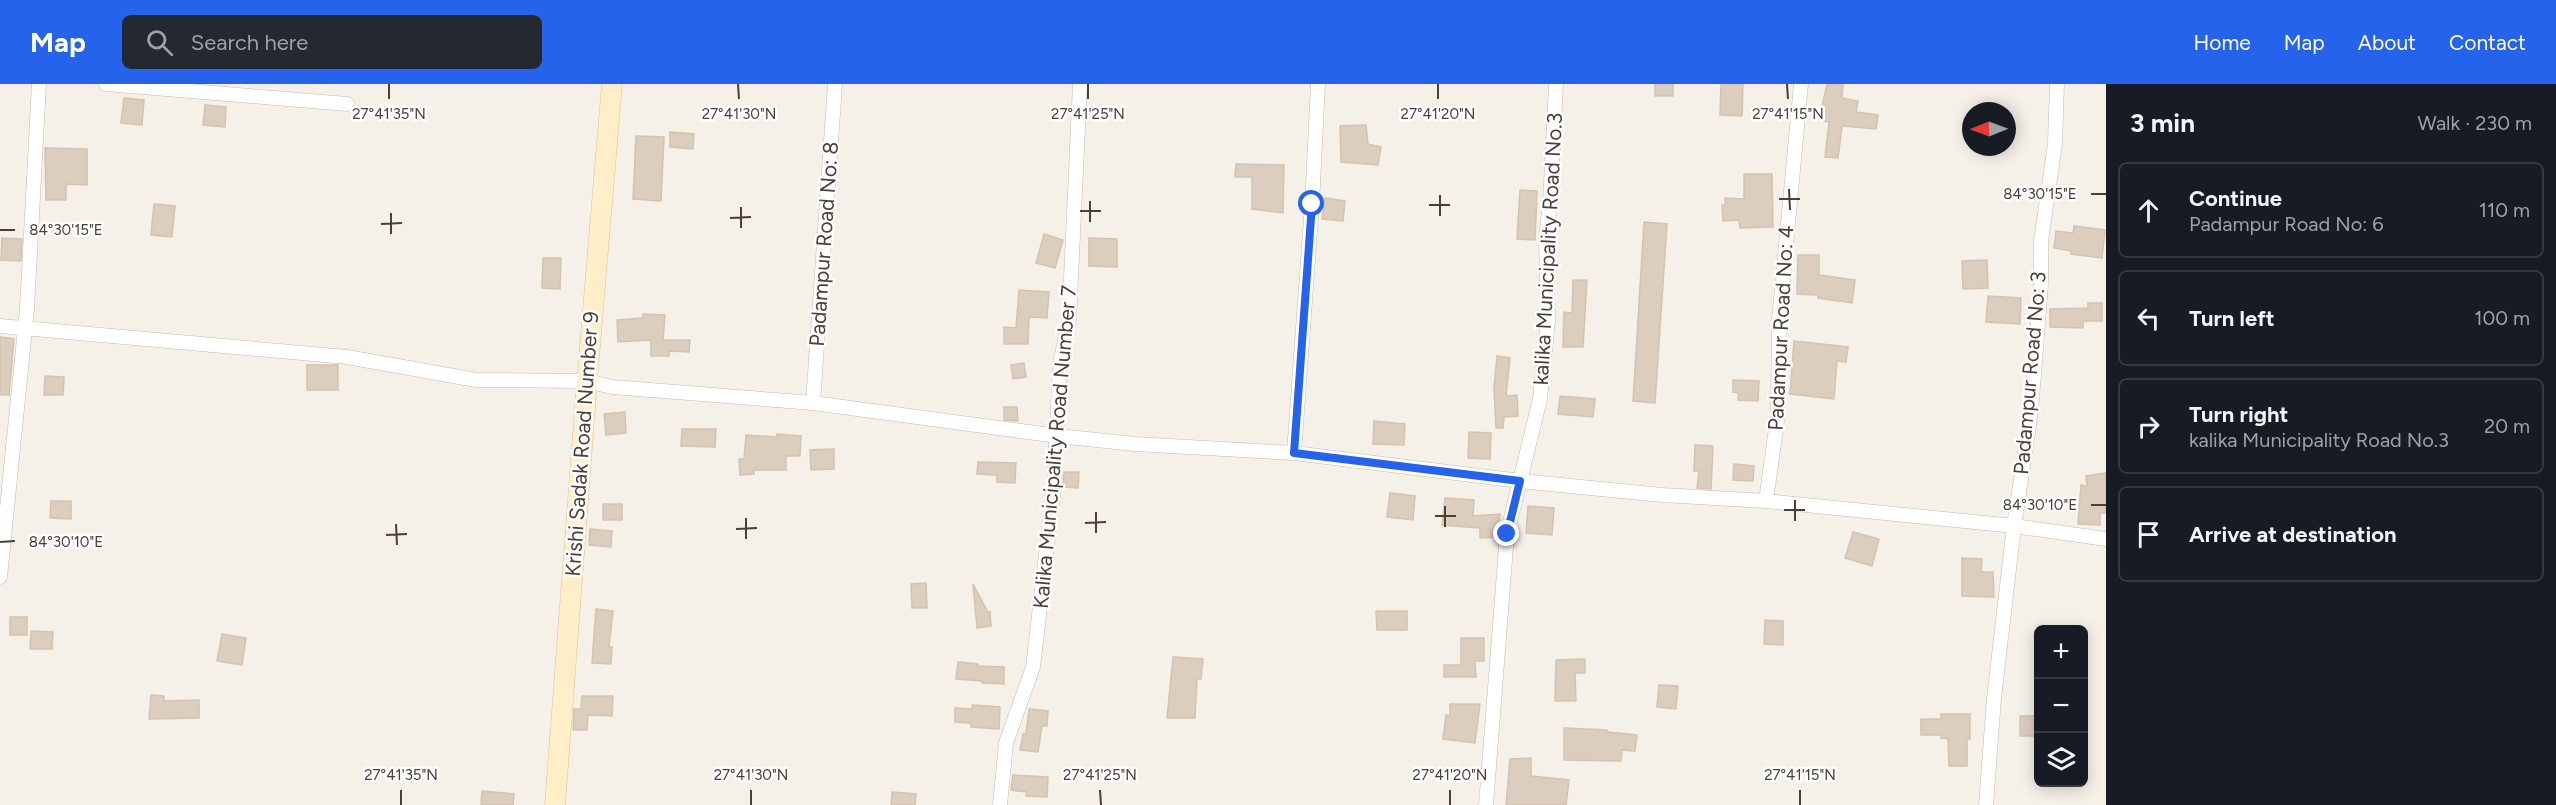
<!DOCTYPE html>
<meta charset="utf-8">
<style>
body{margin:0;font-family:Figtree,sans-serif;background:#242831;color:#f1f3f6}
.controls{position:absolute;right:18px;bottom:18px;display:grid;overflow:hidden;border-radius:9px;box-shadow:0 3px 15px #0003}
.controls button{width:54px;height:54px;display:grid;place-items:center;padding:0;border:0;border-bottom:2px solid #363941;background:#171b24;color:#f1f3f6;font:30px sans-serif}
.compass{position:absolute;left:1962px;top:18px;width:54px;height:54px;border-radius:50%;background:#171b24;box-shadow:0 3px 15px #0003;rotate:269deg}
.stop{position:absolute;width:18px;height:18px;margin:-14px;border:4px solid #2563eb;border-radius:50%;background:#fff}
.stop.end{background:#2563eb;border-color:#fff;box-shadow:0 2px 6px #0008}
.list{margin:0;padding:0;list-style:none}
h2{display:flex;justify-content:space-between;align-items:center;height:78px;margin:0;padding:0 24px;font-size:26px}
h2 small{font-size:20px;font-weight:400;color:#9ea1a6}
.list li{display:grid;grid-template-columns:39px 1fr auto;gap:18px;align-items:center;box-sizing:border-box;height:96px;margin:0 12px 12px;padding:0 12px;border:2px solid #363941;border-radius:9px}
.list b{display:block;font-size:22px;white-space:nowrap}
.list p{margin:0;font-size:20px;white-space:nowrap;color:#9ea1a6}
.list em{font-size:20px;font-style:normal;color:#9ea1a6}
.icon{flex:none;width:33px;height:33px;fill:none;stroke:currentColor;stroke-width:2;stroke-linecap:round;stroke-linejoin:round}
.map{position:relative;flex:none;width:2106px;height:721px;overflow:hidden}
header{display:flex;align-items:center;gap:36px;box-sizing:border-box;height:84px;padding:0 30px;background:#2563eb;color:#fff}
header strong{font-size:28px}
nav{display:flex;gap:33px;margin-inline-start:auto;font-size:21px}
.search{width:420px;height:54px;background:#242831;display:flex;align-items:center;gap:15px;box-sizing:border-box;padding:0 21px;border-radius:9px;color:#9ea1a6;font-size:22px}
main{display:flex}
aside{flex:1;background:#171b24}
.map>svg:first-child{display:block}
.building{fill:#dbcebf;stroke:#d4c3af;stroke-width:1.5}
.lines{fill:none;stroke-linecap:round;stroke-linejoin:round}
.street-casing{stroke:#c5baac;stroke-width:15}
.secondary-casing{stroke:#dac294;stroke-width:21}
.street{stroke:#fff;stroke-width:14}
.secondary{stroke:#ffeec8;stroke-width:20}
.route{stroke:#2563eb;stroke-width:8}
.ticks{fill:none;stroke:#4a4036;stroke-width:2}
.labels{text-anchor:middle;stroke-width:5;stroke-linejoin:round;paint-order:stroke}
.street-label{font-size:21px;fill:#4a4036;stroke:#fff}
.ticks-label{font-size:15px;text-anchor:middle;fill:#4a4036;stroke:#fff;stroke-width:5;stroke-linejoin:round;paint-order:stroke}
</style>
<header>
<strong>Map</strong>
<div class="search"><svg class="icon" aria-label="search" viewBox="0 0 24 24"><circle cx="10" cy="10" r="6"/><path d="M15 15l6 6"/></svg>Search here</div>
<nav><a>Home</a><a>Map</a><a>About</a><a>Contact</a></nav>
</header>
<main>
<div class="map">
<svg width="2106" height="721" viewBox="0 0 2106 721">
<rect width="100%" height="100%" fill="#f5f0e8"/>
<path class="building" d="M1655 0H1673V12H1655Z
M1721 0H1743L1742 32 1720 31Z
M1827 0H1843L1842 14 1858 17 1856 28 1878 31 1876 45 1842 42 1838 74 1825 73 1829 38 1819 36Z
M124 14 144 16 142 41 121 39Z
M205 21 226 23 225 43 203 41Z
M1366 41 1368 60 1381 63 1378 81 1341 78 1340 42Z
M670 48 694 50 693 65 670 63Z
M636 52 664 53 661 117 633 115Z
M45 64 87 65V101L66 100V116H46Z
M1236 80 1284 81 1283 129 1252 125V93H1235Z
M1744 90H1772L1773 143 1740 144 1739 136 1723 137 1722 121H1725V114L1744 115Z
M1520 106 1537 107 1535 156 1517 155Z
M1325 114 1345 117 1343 137 1322 135Z
M154 120 175 122 172 153 151 151Z
M1644 138 1667 140 1655 319 1633 317Z
M2074 142 2105 146 2102 174 2071 170V167L2054 164 2056 147 2073 149Z
M1044 150 1063 156 1055 184 1036 179Z
M2 154 22 155 21 177 1 176Z
M1089 154 1117 155V183L1089 182Z
M1798 171H1819V191L1855 196 1852 219 1818 214V211L1797 210Z
M543 174H561L560 205 542 204Z
M1987 176 1988 204 1963 205 1962 177Z
M1573 196H1587L1583 263H1563L1564 228 1572 229Z
M1019 206 1049 208 1047 234 1029 233 1028 260H1004V243L1016 244Z
M1988 212 2021 214 2020 240 1986 238Z
M2088 219H2102V237H2083V244L2050 243V225L2088 224Z
M643 230 665 231 663 256H690L689 268 669 267V272H651V256L618 258 617 236 643 234Z
M0 253 14 255 9 311H0Z
M1794 257 1848 263 1846 278 1837 277 1834 315 1790 310Z
M1497 272 1510 274 1506 312 1517 311 1518 332 1504 333 1503 344H1496L1494 304Z
M1024 279 1026 293 1013 295 1011 281Z
M307 281H338V306H307Z
M45 292 64 293 63 311H44Z
M1733 296 1759 297 1758 317 1738 316 1739 309 1733 308Z
M1560 312 1595 315 1593 333 1558 330Z
M1004 323H1017L1018 337 1004 336Z
M625 328 626 349 606 351 604 330Z
M1374 337 1405 340 1404 361 1373 360Z
M682 345H716L715 363 681 362Z
M1469 348 1491 349 1490 375 1468 374Z
M777 350 801 352 800 372H786V386H754V390L740 391 739 375H744L746 351 777 353Z
M1695 361 1713 362 1711 405 1697 404 1699 387H1694Z
M834 365V385L811 386 810 366Z
M978 378 1016 379 1015 399 997 398V391L977 390Z
M1734 380 1754 382 1753 397 1733 396Z
M1064 388H1079L1078 404 1063 403Z
M2106 389V429H2100V441L2078 440 2081 401 2087 402 2086 392Z
M1390 409 1415 412 1413 436 1387 433Z
M1445 414 1474 416 1473 432 1500 430 1498 453 1480 454V444L1442 441Z
M51 417H71V435L50 434Z
M603 420H622V436H603Z
M1528 422 1554 424 1552 451 1526 449Z
M590 445 612 447 611 463 589 461Z
M1853 448 1879 455 1872 482 1845 474Z
M1962 474 1982 475 1981 488H1993L1994 513 1962 512Z
M926 499 927 524H912L911 500Z
M973 500 988 528H990L991 542 977 544Z
M596 525 613 527 609 563H612L611 580 592 579Z
M1376 527H1407V546H1377Z
M10 533H27V551H10Z
M1765 536 1783 537V561L1764 560Z
M31 547 53 548 52 565H30Z
M222 550 246 554 242 581 217 577Z
M1461 554H1484V577H1475L1476 593H1444V581H1461Z
M1173 573 1203 575 1201 595H1197L1195 634H1167Z
M1585 575V589H1575L1576 617H1555L1556 576Z
M958 578 978 580V582L1004 583V600L982 599V597L956 595Z
M1659 601 1678 602 1676 625 1657 623Z
M151 611 164 612V617L199 616V634L149 635Z
M582 612H613L612 632 588 631 587 646H573L574 625H581Z
M1450 620H1480L1475 659 1443 655 1446 631 1450 632Z
M972 621 1000 623 999 645 971 643V639L955 638V624L972 625Z
M1029 625 1048 627 1047 642H1042L1038 668 1020 666 1023 650H1026Z
M1941 630H1970V655H1967V682H1949L1948 655 1941 654V651H1921V635H1941Z
M2020 632H2038V652H2020Z
M1564 644 1607 646V648L1637 651 1635 667 1622 666 1621 677 1564 676Z
M1531 674V692L1569 696 1566 721H1506L1510 675Z
M1013 691 1048 693 1047 713 1026 712 1027 708 1011 706Z
M482 707 514 710 513 721H481Z
M892 708 916 710 915 721H891Z"/>
<g class="lines">
<g class="street-casing">
<path id="street" d="M106 0 347 20
M0 242 347 273 476 296 587 297 612 303 813 319 1058 352 1135 360 1294 369 1520 397 1662 411 1766 417 2014 442 2106 455
M813 319 835 0
M1294 369 1312 120 1318 0
M1766 417 1778 330 1779 236 1801 0
M0 493 27 225 39 0
M1000 721 1006 659 1033 583 1054 402 1060 280 1069 237 1080 0
M1486 721 1507 450 1540 315 1548 237 1546 155 1550 118 1556 0
M1986 721 1994 614 2014 442 2031 328 2041 200V157L2055 60 2057 0"/>
</g>
<g class="secondary-casing">
<path id="secondary" d="M555 721 587 297 612 0"/>
</g>
<use href="#street" class="street"/>
<use href="#secondary" class="secondary"/>
</g>
<g class="lines">
<path class="route" d="M1312 120 1294 369 1520 397 1507 450"/>
</g>
<path class="ticks" d="M389 0V15M738 0 739 15M1088 0V15M1438 0V15M1787 0 1788 15M1789 105 1790 126M2091 110H2106M1440 111V132M1779 115H1800M1090 117V138M1429 121H1450M741 123V144M1080 127H1101M391 129V150M730 134 751 133M381 140 402 139M0 146H15M1795 416V437M2091 421H2106M1445 422V443M1784 426H1805M1096 428V449M1435 432H1456M746 434V455M1085 439 1106 438M396 440 397 461M736 445 757 444M386 451 407 450M0 458 15 457M401 706V721M751 706V721M1100 706 1101 721M1450 706V721M1800 706V721"/>
<g class="labels">
<g class="street-label">
<text transform="translate(824 160) rotate(-86)" y="7">Padampur Road No: 8</text>
<text transform="translate(1548 165) rotate(-87)" y="7">kalika Municipality Road No.3</text>
<text transform="translate(1781 244) rotate(-87)" y="7">Padampur Road No: 4</text>
<text transform="translate(2030 289) rotate(-85)" y="7">Padampur Road No: 3</text>
<text transform="translate(582 360) rotate(-86)" y="7">Krishi Sadak Road Number 9</text>
<text transform="translate(1055 363) rotate(-85)" y="7">Kalika Municipality Road Number 7</text>
</g>
</g>
<g class="ticks-label">
<text x="389" y="35">27°41'35"N</text>
<text x="739" y="35">27°41'30"N</text>
<text x="1088" y="35">27°41'25"N</text>
<text x="1438" y="35">27°41'20"N</text>
<text x="1788" y="35">27°41'15"N</text>
<text x="2040" y="115">84°30'15"E</text>
<text x="66" y="151">84°30'15"E</text>
<text x="2040" y="426">84°30'10"E</text>
<text x="66" y="463">84°30'10"E</text>
<text x="401" y="696">27°41'35"N</text>
<text x="751" y="696">27°41'30"N</text>
<text x="1100" y="696">27°41'25"N</text>
<text x="1450" y="696">27°41'20"N</text>
<text x="1800" y="696">27°41'15"N</text>
</g>
</svg>
<div class="controls">
<button>+</button>
<button>−</button>
<button><svg class="icon" aria-label="layers" viewBox="0 0 24 24"><path d="M12 4l9 5-9 5-9-5zM3 14l9 5 9-5"/></svg></button>
</div>
<svg class="compass" viewBox="-18 -18 36 36"><path d="M0-13l5 13h-10z" fill="#e53935"/><path d="M0 13l5-13h-10z" fill="#9ea1a6"/></svg>
<div class="stop" style="left:1312px;top:120px"></div>
<div class="stop end" style="left:1507px;top:450px"></div>
</div>
<aside>
<h2>3 min<small>Walk · 230 m</small></h2>
<ul class="list">
<li><svg class="icon" aria-label="ahead" viewBox="0 0 24 24"><path d="M12 20V5M6 11l6-6 6 6"/></svg><div><b>Continue</b><p>Padampur Road No: 6</p></div><em>110 m</em></li>
<li><svg class="icon" aria-label="left" viewBox="0 0 24 24"><path d="M17 20v-9H6M10 6l-5 5 5 5"/></svg><div><b>Turn left</b></div><em>100 m</em></li>
<li><svg class="icon" aria-label="right" viewBox="0 0 24 24"><path d="M7 20v-9h11M14 6l5 5-5 5"/></svg><div><b>Turn right</b><p>kalika Municipality Road No.3</p></div><em>20 m</em></li>
<li><svg class="icon" aria-label="arrive" viewBox="0 0 24 24"><path d="M6 21V4h12l-3 4 3 4H6"/></svg><div><b>Arrive at destination</b></div></li>
</ul>
</aside>
</main>
